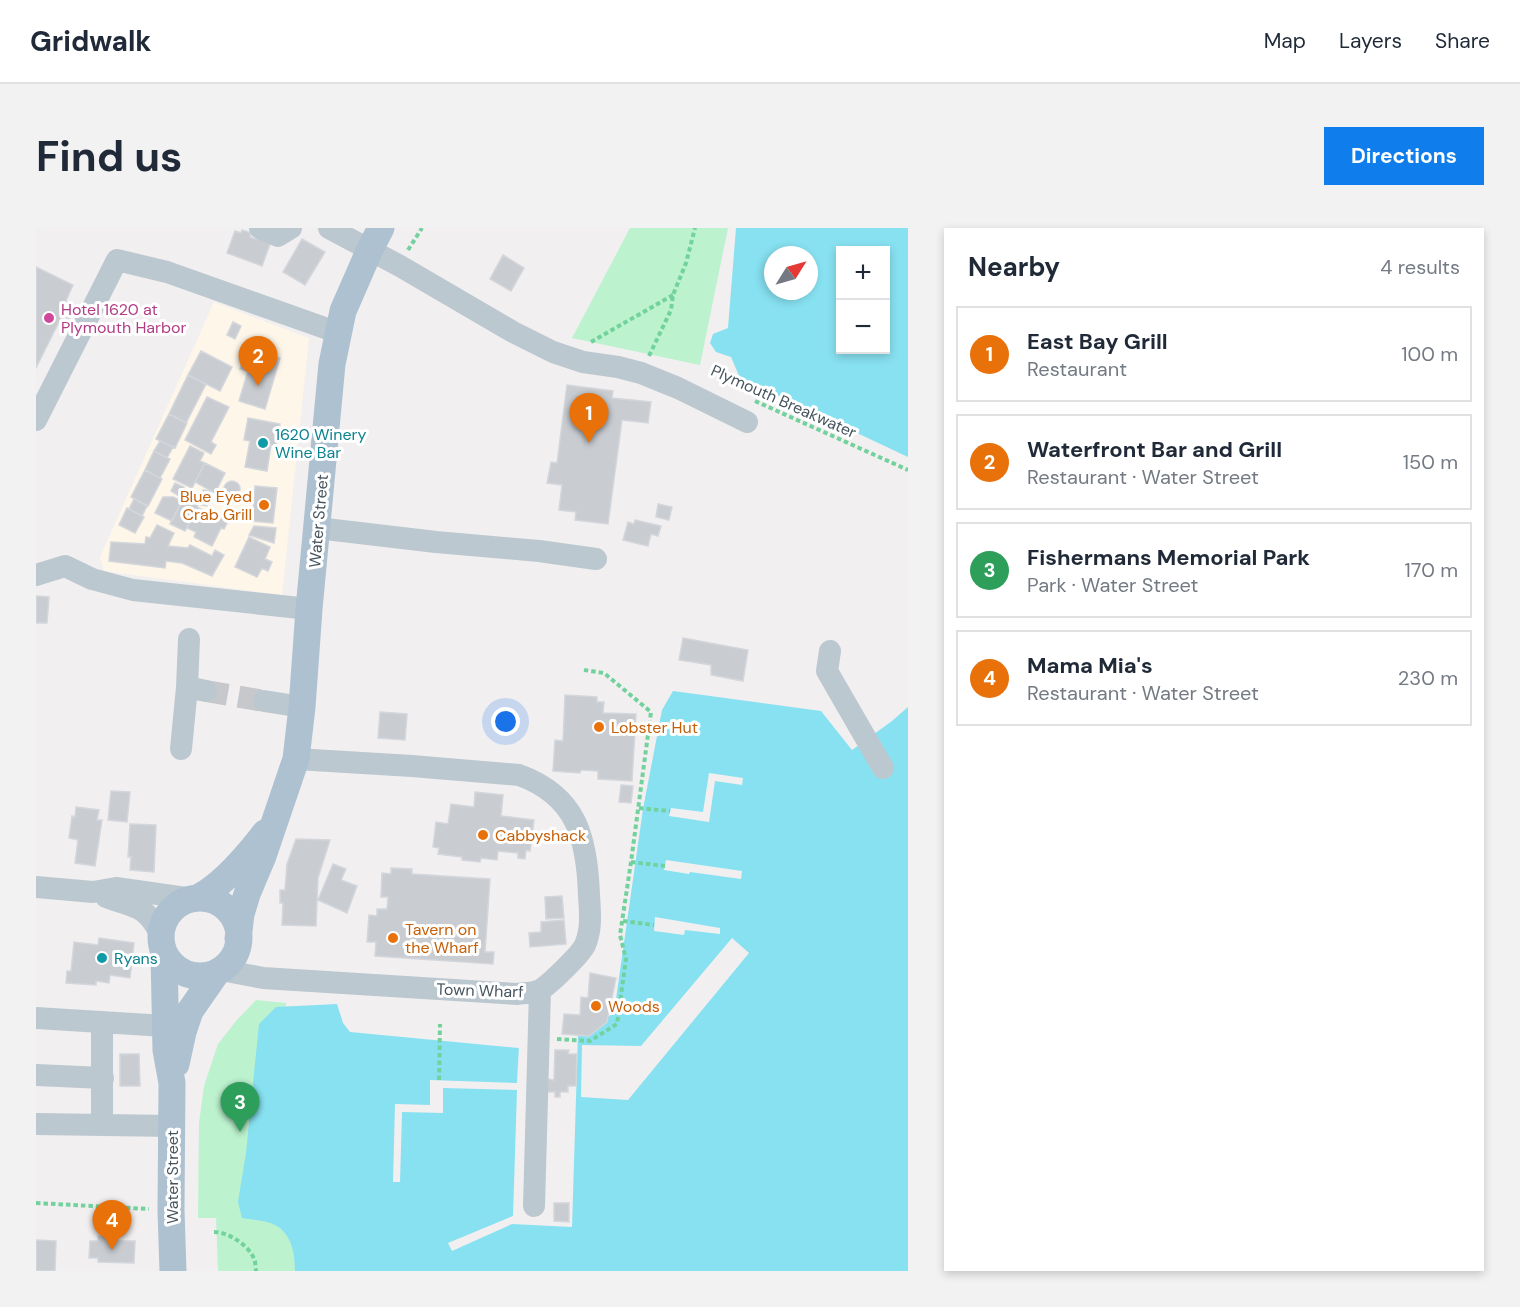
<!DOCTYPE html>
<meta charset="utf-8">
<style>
body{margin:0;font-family:"DM Sans",sans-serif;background:#f2f2f3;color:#1f2937}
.controls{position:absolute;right:18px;top:18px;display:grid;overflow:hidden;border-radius:0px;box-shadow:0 3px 9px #0003}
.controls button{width:54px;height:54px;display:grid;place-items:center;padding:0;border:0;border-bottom:2px solid #e0e1e3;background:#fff;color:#1f2937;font:30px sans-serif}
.compass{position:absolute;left:728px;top:18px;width:54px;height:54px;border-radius:50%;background:#fff;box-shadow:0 3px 9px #0003;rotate:53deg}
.you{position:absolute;left:470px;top:494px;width:21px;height:21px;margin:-15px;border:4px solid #fff;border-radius:50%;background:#1a73e8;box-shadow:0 0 0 9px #1a73e833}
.badge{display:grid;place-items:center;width:39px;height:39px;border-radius:50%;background:#0f7dec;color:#fff;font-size:20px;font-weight:700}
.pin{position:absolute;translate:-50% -50px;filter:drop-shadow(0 2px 3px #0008)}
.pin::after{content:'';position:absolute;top:32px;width:21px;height:18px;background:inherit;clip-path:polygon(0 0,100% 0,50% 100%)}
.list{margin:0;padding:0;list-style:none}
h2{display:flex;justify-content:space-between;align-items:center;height:78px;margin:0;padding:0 24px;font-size:26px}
h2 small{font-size:20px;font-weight:400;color:#747a83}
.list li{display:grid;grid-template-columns:39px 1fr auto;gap:18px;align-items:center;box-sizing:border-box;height:96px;margin:0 12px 12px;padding:0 12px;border:2px solid #e0e1e3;border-radius:0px}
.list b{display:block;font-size:22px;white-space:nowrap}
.list p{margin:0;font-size:20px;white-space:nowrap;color:#747a83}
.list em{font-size:20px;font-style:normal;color:#747a83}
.map{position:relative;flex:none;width:872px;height:1043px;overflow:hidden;border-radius:0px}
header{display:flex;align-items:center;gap:36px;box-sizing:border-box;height:84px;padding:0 30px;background:#fff;border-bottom:2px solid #e0e1e3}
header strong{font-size:28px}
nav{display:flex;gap:33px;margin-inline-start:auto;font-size:21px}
.intro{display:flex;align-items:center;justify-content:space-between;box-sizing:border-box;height:144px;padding:0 36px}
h1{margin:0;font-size:42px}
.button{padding:15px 27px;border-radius:0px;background:#0f7dec;color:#fff;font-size:21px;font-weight:700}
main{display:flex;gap:36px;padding:0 36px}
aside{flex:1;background:#fff;border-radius:0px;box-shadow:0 3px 9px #0003}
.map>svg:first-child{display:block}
.commercial{fill:#fdf6e9}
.green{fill:#bcf2ce}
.water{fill:#87e1f1;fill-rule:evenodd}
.pier{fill:#f2eff0}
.building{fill:#c9cdd2;stroke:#d3d6db;stroke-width:1.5}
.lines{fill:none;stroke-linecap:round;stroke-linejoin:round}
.minor-tunnel{stroke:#c7c8cc;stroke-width:22;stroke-dasharray:22 11;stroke-linecap:butt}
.path{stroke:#72d29d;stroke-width:4;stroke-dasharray:4.5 3;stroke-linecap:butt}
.minor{stroke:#bcc8cf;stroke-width:22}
.major{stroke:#aec1d0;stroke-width:27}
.hotel-dot{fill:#d1479c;stroke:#fff;stroke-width:2}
.culture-dot{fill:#0f9aa8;stroke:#fff;stroke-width:2}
.food-dot{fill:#e8710a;stroke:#fff;stroke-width:2}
.labels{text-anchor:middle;stroke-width:6;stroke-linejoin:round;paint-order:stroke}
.hotel-label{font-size:16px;fill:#b23c85;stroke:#fff;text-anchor:start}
.street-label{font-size:16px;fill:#46545e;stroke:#fff}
.culture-label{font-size:16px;fill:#0d838f;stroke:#fff;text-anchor:start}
.food-label{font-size:16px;fill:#c56008;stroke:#fff;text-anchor:start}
</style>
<header>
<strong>Gridwalk</strong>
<nav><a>Map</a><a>Layers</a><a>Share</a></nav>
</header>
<div class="intro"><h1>Find us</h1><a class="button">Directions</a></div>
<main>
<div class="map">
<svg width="872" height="1043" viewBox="0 0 872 1043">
<rect width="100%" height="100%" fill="#f2eff0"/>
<path class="commercial" d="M178 74 273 110 246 367 68 343 64 329Z"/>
<path class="green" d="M594 0H692L664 137 536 110Z
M220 772 250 775 249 822 287 1043H182L180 990H162L163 895 168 858 182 816 200 793Z"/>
<path class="water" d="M700 0H872V229L704 150 695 129 680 124 674 115 677 106 692 100ZM804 22H850V122H804ZM737 27H773V63H737Z
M637 463 785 483 816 522 856 493 872 479V1043H259C259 1026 256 1006 239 997 230 992 216 992 206 990L202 974 210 925 223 796 240 779 301 776 307 795 314 804 483 820 542 808 578 785 607 581 626 482Z"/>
<path class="pier" d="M673 545 707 550 706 557 679 553 673 594 633 588 635 580 667 584Z
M630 632 706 643 705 651 654 644 653 646 628 642Z
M619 689 684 700V706L649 702 648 707 618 703Z
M696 710 713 725 592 872 545 869 546 817 605 818Z
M542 805 536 999 476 996 416 1023 412 1015 477 988 481 862 407 860V885L366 884 364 954H357L359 876 394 877V852L481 855 483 817Z"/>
<path class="building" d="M206 2 215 5 214 9 220 11 221 7 234 16 226 38 191 25 199 3 205 5Z
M266 11 289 24 269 57 247 44Z
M467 27 488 40 475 63 454 51Z
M0 39 37 57 30 73 39 77 33 91 26 88 0 140Z
M197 94 205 98 199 111 191 107Z
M211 120 244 130 229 181 203 173 212 143 204 141Z
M165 123 196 139 184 163 152 147Z
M152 147 170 156 150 195 133 186Z
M531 157 577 163 576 170 615 174 612 195 586 192 572 296 539 292 540 284 523 282 526 257 511 255 515 234 521 235Z
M171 169 193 179 175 214 180 217 175 226 149 212Z
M133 186 151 195 139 220 120 211Z
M212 190 244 196 240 218 235 217 231 243 209 239 214 213 208 212Z
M124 213 137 219 131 230 118 223Z
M154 218 168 225 164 233 169 235 156 260 137 251Z
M118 223 134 231 124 250 109 242Z
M169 235 189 245 179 265 159 254Z
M109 242 126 251 112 278 95 269Z
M188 261a8 8 0 1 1 16 0a8 8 0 1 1-16 0Z
M139 255 148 259 143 268 135 263Z
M219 258 241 260 237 295 216 293Z
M167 262 174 263 171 278 165 277Z
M149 268 163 275 149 303 134 296Z
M127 269H137L146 273 136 293 119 285Z
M98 271 111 278 106 288 93 281Z
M622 276 636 279 633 292 620 289Z
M161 279 171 284 173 281 193 291 188 301 185 300 176 318 158 309 160 304 151 300Z
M91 280 108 289 99 305 83 297Z
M599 292 625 298 622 308 615 306 612 318 587 312 592 294 598 296Z
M121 297 138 305 132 318 152 320 154 317 176 328 179 322 188 327 176 348 146 335 130 333 129 340 73 333 75 314 109 316 110 309 114 310Z
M218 298 240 300 238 315 213 307Z
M213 309 234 319 229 331 236 334 232 343 226 340 221 349 199 339Z
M0 368 13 369 11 395H0Z
M647 410 712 422 707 453 675 447V437L643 432Z
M529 467 561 469V474H568L567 485 600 486 596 553 562 551V543L545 542 544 545 517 543 519 512 527 513Z
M344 484 371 486 369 512 342 510Z
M585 557 597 558 595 575 583 574Z
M75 563 94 564 91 594 72 592Z
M439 564 467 567 465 588 498 592 494 623 490 622 489 631 482 630V625L462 623 461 632 445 630 444 634 426 632V629L402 626 403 620 397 619 400 594 412 596 415 576 438 579Z
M40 579 63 582 61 592H66L59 638 39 635 42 612 33 610 36 588 39 589Z
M94 596 120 597 118 644 94 642 95 629H92Z
M260 611 294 612 282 650 280 698 246 697 247 675H244V662H249L251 636Z
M297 636 310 641 305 652 321 658 311 685 282 672Z
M355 640 376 641V646L454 651 449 724H458L457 736 339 728 340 714H331L333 687 341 688V681H351L352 669H345L346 645 355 646Z
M526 668 528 690 510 691 509 669Z
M528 692 530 716 494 719 493 705 505 704V694Z
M63 710 98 715 94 750 74 747 73 755 60 753V757L30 755 31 743H35L38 714 62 717Z
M554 745 580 750 571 794 553 808 526 806 528 786 544 787 545 769 552 770Z
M519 822H533L532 826H541L540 858H532V864H524V869H519V864H511L512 851 518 852Z
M84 826H103L104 858H84Z
M518 975H533V994L518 993Z
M62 1008 78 1009V1013H99L98 1035 62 1034V1030H53L54 1013H62Z
M0 1012 20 1013 19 1043H0Z"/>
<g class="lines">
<path class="minor-tunnel" d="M170 463 228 473"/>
<path class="path" d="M372 22 386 0
M555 114 637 67
M613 128 635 82 637 67 650 35 659 0
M719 173 872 242
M603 580 634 583
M595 634 629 638
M587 693 618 697
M521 811 554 813 581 796 590 731 584 707 595 634 615 484 568 445 548 442
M403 852 404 796
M0 975 113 981
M178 1004C193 1004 214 1018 219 1033 219 1034 220 1042 220 1043"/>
<path class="minor" d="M224 0 242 8 255 0
M293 0 364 38 477 104 517 124 547 134 582 139 605 145 642 160 711 194
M0 192 81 32 131 44 303 105
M281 300 400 314 503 323 560 331
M0 347 29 338 56 351 97 362 273 381
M794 423 791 443 847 540
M151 459 153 411
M228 473 266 479
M145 521 151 459 170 463
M0 659 57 664 80 660 157 671
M70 669C99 680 109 676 125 707
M185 742 227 750 481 766C488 765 498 765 504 762 512 758 545 726 549 717 556 701 554 684 553 667 551 610 541 568 483 547L376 538 260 531
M0 790 129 798
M66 794V897
M0 847 67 850
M0 896 136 898
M498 978 504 762"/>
<path class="major" d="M161 670C185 659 213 626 229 605
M125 709a39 39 0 1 1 78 0a39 39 0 1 1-78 0Z
M202 711 205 686 211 666 227 628 260 531 266 479 273 381 296 136 307 83 334 21 345 0
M128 726 130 822 136 855 135 982 137 1043
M140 836 147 804 154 783 181 744"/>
</g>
<circle class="hotel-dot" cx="13" cy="90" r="6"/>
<g class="culture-dot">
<circle cx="227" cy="215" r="6"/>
<circle cx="66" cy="730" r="6"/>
</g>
<g class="food-dot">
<circle cx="228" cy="277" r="6"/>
<circle cx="563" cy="499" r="6"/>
<circle cx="447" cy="607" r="6"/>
<circle cx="357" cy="710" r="6"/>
<circle cx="560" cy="778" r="6"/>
</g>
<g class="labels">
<g class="hotel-label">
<text x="25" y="87">Hotel 1620 at<tspan x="25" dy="18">Plymouth Harbor</tspan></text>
</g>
<g class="street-label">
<text transform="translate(748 173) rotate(24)" y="6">Plymouth Breakwater</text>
<text transform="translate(282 293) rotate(-85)" y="6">Water Street</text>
<text transform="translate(444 762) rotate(2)" y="6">Town Wharf</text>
<text transform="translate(136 949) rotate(-90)" y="6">Water Street</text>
</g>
<g class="culture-label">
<text x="239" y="212">1620 Winery<tspan x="239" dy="18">Wine Bar</tspan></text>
<text x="78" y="736">Ryans</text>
</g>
<g class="food-label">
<text x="216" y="274" text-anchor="end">Blue Eyed<tspan x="216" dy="18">Crab Grill</tspan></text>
<text x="575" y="505">Lobster Hut</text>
<text x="459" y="613">Cabbyshack</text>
<text x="369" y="707">Tavern on<tspan x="369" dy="18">the Wharf</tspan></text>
<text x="572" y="784">Woods</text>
</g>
</g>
</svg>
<div class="controls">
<button>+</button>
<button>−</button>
</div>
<svg class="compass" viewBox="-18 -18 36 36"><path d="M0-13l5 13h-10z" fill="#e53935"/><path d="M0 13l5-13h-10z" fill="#747a83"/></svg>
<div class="you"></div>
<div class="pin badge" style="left:553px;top:215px;background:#e8710a">1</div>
<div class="pin badge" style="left:222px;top:158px;background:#e8710a">2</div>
<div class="pin badge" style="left:204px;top:904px;background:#2e9e5b">3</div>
<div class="pin badge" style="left:76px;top:1022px;background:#e8710a">4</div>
</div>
<aside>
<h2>Nearby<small>4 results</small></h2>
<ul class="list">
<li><span class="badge" style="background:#e8710a">1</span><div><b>East Bay Grill</b><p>Restaurant</p></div><em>100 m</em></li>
<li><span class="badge" style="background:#e8710a">2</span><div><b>Waterfront Bar and Grill</b><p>Restaurant · Water Street</p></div><em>150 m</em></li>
<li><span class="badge" style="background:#2e9e5b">3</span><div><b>Fishermans Memorial Park</b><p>Park · Water Street</p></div><em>170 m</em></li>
<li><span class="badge" style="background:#e8710a">4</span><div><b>Mama Mia's</b><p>Restaurant · Water Street</p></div><em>230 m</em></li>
</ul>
</aside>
</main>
